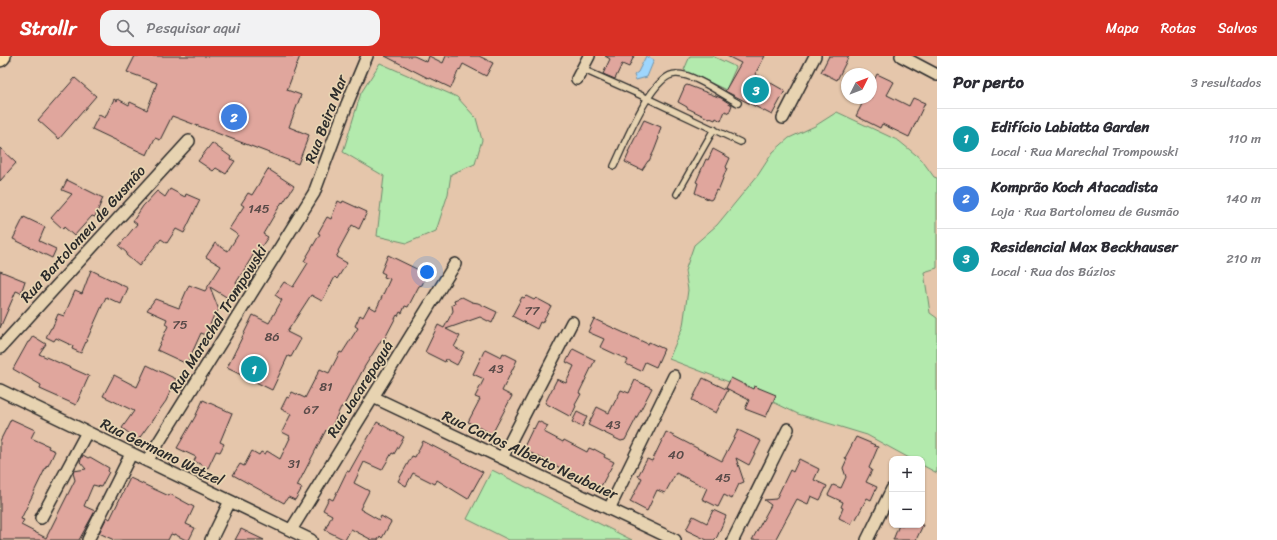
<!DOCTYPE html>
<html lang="pt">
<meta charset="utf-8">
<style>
body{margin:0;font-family:Sriracha,sans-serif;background:#f2f2f3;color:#2b2b33}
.controls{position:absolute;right:12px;bottom:12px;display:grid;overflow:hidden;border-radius:8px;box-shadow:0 1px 3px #0004}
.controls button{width:36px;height:36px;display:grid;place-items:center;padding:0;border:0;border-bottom:1px solid #e1e1e2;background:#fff;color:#2b2b33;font:20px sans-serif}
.compass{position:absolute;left:841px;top:12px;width:36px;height:36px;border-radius:50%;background:#fff;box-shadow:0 1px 3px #0004;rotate:48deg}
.you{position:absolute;left:427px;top:216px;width:14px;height:14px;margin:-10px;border:3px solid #fff;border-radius:50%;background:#1a73e8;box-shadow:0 0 0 6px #1a73e833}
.badge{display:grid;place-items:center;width:26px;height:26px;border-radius:50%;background:#d93025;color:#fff;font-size:13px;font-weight:700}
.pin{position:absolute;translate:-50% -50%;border:2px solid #fff;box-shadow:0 1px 4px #0006}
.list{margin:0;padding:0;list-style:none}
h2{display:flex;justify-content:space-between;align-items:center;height:52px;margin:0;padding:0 16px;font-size:17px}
h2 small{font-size:13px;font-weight:400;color:#7c7c81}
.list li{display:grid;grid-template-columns:26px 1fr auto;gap:12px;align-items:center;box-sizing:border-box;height:60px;padding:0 16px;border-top:1px solid #e1e1e2}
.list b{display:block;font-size:15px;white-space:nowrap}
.list p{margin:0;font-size:13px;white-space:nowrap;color:#7c7c81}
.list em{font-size:13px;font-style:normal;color:#7c7c81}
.icon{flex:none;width:22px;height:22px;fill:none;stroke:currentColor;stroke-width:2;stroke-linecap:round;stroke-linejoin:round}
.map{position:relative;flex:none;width:937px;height:484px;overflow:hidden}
header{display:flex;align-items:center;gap:24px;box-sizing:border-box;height:56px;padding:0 20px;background:#d93025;color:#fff}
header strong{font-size:19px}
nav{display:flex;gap:22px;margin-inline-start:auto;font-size:14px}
.search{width:280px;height:36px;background:#f2f2f3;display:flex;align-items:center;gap:10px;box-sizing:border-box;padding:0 14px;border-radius:12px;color:#7c7c81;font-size:15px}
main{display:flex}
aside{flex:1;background:#fff}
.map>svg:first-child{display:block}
.green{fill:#b3eaad;stroke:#6f8a6c}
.water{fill:#9ed6fe;stroke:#7092aa}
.building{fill:#e0a69d;stroke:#2b2b2b}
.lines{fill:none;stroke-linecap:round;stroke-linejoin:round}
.lane-casing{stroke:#2b2b2b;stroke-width:8}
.street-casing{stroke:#2b2b2b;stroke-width:14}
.primary-casing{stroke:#2b2b2b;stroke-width:20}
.lane{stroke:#e7d3b1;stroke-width:5.5}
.street{stroke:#e7d3b1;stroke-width:11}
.primary{stroke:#fbddab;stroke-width:17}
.labels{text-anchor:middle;stroke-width:3.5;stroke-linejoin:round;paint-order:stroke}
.number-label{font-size:13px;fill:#584a48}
.street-label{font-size:15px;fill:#2b2b2b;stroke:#e7d3b1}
</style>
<header>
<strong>Strollr</strong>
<div class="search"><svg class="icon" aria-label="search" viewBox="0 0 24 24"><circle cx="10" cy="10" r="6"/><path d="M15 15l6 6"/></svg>Pesquisar aqui</div>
<nav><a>Mapa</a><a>Rotas</a><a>Salvos</a></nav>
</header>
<main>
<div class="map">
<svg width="937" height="484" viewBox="0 0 937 484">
<rect width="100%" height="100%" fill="#e5c6ab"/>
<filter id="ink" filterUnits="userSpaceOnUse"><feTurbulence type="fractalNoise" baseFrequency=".025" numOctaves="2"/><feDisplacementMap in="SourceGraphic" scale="8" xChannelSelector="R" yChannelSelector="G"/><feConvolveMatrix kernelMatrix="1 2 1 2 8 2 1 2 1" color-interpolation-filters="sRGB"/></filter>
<g filter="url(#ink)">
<path class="green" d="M690 0H712L736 11 726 34 684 14Z
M380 7 457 41 476 62 482 84 475 108 451 118 448 138 436 175 407 187 377 180 384 120 343 96 361 37Z
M837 56 899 85 921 103 934 121 937 122V212L924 216 930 257 937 262V417L922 409V403H911L867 379 798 358 742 331 669 303 683 270 688 234 685 215 694 189 717 169 758 119 773 96 789 82 815 70Z
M492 414 632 484H509L467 463Z"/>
<path class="water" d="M646 0 654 4 647 21 636 24 634 19 638 16Z"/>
<path class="building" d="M135 0H300L287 34 301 39 289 71 309 79 298 108 172 60 160 84 155 82 147 99 92 73 99 59 105 62 114 43 117 45 118 43 129 49 130 46 147 54 157 27 127 16Z
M385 0H414L427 6 429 0 443 7 446 0H479L493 7 486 20 463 8 460 14 459 13 451 32 428 21V22Z
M605 0H634L629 11 622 8 615 23 603 18 610 3Z
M727 0H765L755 18 785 35 772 59 725 35 741 7Z
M829 0H849L837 24 821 16Z
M877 18 894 26 887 39 909 50 913 42 925 47 909 81 882 68 880 72 856 60 865 42H871V31Z
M75 22 96 40 59 83 38 64Z
M687 29 721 42 732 49 729 57 725 55 721 65 716 62 715 64 710 62V63L687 52V51L678 46 685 30Z
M644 64 661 71 658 81 659 82 654 95 649 105H648L642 114 625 106 629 97 628 96Z
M212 87 231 101 230 103 235 105 226 118 216 112 213 115 198 105Z
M0 92 16 107 0 125Z
M713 93 730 102 726 111 727 112 718 135 716 134 712 143 710 144 695 137 698 127 696 126 706 103 708 104Z
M268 113 294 130 283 147 282 146 263 178 268 181 257 197 255 196 236 227 238 228 228 242 210 231 219 254 214 259 206 279 201 277 187 308 157 294 168 270 165 268 167 263 147 254 155 243 179 252 189 229 205 235 221 210 206 201 215 187 228 195 238 179 229 173 244 150 241 148 248 137 252 139Z
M67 124 103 142 95 161 92 160 74 180 64 171 63 173 51 162 72 138 62 134Z
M170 133 185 141 186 138 200 144 184 177 176 173 167 187 161 183 139 210 126 199 127 197 119 190 137 168 133 165 143 150 157 135 165 141Z
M338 145 342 147 343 145 367 156 359 173 352 169 338 195 339 196 336 201 347 207 337 223 335 221 322 245 311 239 287 276 301 283 291 301 288 300 272 334 227 312 253 259 269 267 282 244 275 239 284 226 293 231 308 207 304 205 320 178 318 177 327 161 331 163Z
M24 161 45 171 39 185 56 193 52 202 13 183Z
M388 199 427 218 422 229 419 230 408 251 405 250 402 257 400 256 398 260 397 259 384 284 382 283 365 310 343 351H341L331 372 329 371 327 375 326 374 297 430 302 432 295 444 288 441 284 447 233 419 240 408 244 410 252 395 259 399 261 396 265 398 267 395 280 403 290 382H289L290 380 282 376 291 358 281 353 287 341 289 342 292 336 305 342 320 313 329 317 340 296 342 297 358 272 355 270 360 259 363 261 369 250 376 254 390 223 384 221 385 218 381 216Z
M91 214 128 232 121 248 106 241 81 297 72 293 73 290 56 282 54 285 46 281 51 272H52L58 258 64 260 75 235 82 238Z
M0 215 25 225 21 237 16 235 0 272Z
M526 240 534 244 536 242 551 250 542 267 540 266 537 273 512 260 522 241 524 242Z
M462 241 472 246 478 247 497 256 492 267 480 261 446 273 460 280 454 291 464 296 457 309 446 303 445 306 425 296 438 269 444 272 453 255 452 249 455 248 454 244Z
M594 263 648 288 649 286 664 293 656 311 645 306 641 315 626 308 628 304 600 291 604 283 588 276Z
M33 280 46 288 39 298 89 320 76 349 40 333 41 329 13 313 28 286H29Z
M485 293 501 301 503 297 517 304 502 335 512 340 492 378 468 366 480 343 475 341 484 323 473 318Z
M573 293 595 304 579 337 581 338 575 349 576 350 571 361 545 347 557 323 566 327 574 310 566 306Z
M147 309 176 323 166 345 138 384 122 372 134 355 103 340 114 319 137 331Z
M703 322 728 334 716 357 698 348 696 346 692 344Z
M731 322 753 333 754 330 776 339 766 361 745 353 749 344 726 332Z
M635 324 652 332 625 384 621 385 588 369 597 351 609 357 621 334 629 337Z
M203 344 232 357 220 386 224 388 220 396 216 395 208 412 194 405 196 401 177 392 195 361Z
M577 356 587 361 582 371 572 366Z
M11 363 35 374 31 382 49 390 48 392 55 395 48 410 47 409 21 463 24 464 21 469 46 482 75 424 73 417 74 415 86 413 80 406 83 399 88 402 90 401 109 412 108 415 109 416 101 431 93 429 84 450 95 455 79 484H0V385Z
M538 365 548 370 544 376 563 386 564 384 587 396 589 392 594 394V393L605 399 604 401 614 406 600 432 523 393 533 372 534 373Z
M377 366 404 381 394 398 392 397 382 414 364 406 354 427 369 435 360 453 379 464 381 460 391 466 382 482 380 480 378 484H372L351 473 345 484 325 474 332 459 323 454 329 442 333 444 347 415 349 416Z
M738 374 761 385 749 409 736 402 744 426 739 428 732 443 724 439 718 451 702 443 707 432 676 417 665 437 657 434 647 455 630 446 642 422 638 420 647 403 652 405 666 376 722 405Z
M856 381 875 389 874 390 878 391 869 412 872 414 866 426 877 431 871 444 867 442 856 463 854 462 851 468 839 462 843 452 841 451 843 446 828 439 833 429 841 432 846 421 843 412 847 403 845 402Z
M423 385 483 416 468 443 437 424 435 428 413 417 406 430 398 425 412 400 415 401Z
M799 403 819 413 814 424 827 430 820 444 811 440 808 448 797 443 775 484H752L771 449 764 444 776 443 790 414 793 416Z
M130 422 169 440 170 438 194 451 186 468 195 472 189 484H186L174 478V479L171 478 168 484H114L99 477 107 461 110 463Z
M713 454 726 460 717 481 714 484H707L686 474 693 460 707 467Z
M899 469H923L916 484H893Z
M241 473 264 484H235Z"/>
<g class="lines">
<g class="lane-casing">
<path id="lane" d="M582 13 636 37 740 86
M614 110C624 90 652 16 677 18 694 18 723 39 738 47
M677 138 714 73"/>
</g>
<g class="street-casing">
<path id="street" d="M901 0 937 19
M577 23 589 0
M783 62 815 0
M0 292 189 85
M0 334 311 484
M373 341 675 484
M502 402 572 266
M147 405 314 137 347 48 367 0
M609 453 674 320
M41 462 87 376
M291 474 455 208
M88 484 131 398
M211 484 230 445
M733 484 788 373
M867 484 892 433"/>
</g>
<g class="primary-casing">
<path id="primary" d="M0 2 2 0"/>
</g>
<use href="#lane" class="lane"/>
<use href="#street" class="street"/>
<use href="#primary" class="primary"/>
</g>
</g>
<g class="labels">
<g class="number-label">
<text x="259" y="157">145</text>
<text x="532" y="259">77</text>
<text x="180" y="273">75</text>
<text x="272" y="285">86</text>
<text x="496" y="317">43</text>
<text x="326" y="335">81</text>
<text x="311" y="358">67</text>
<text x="613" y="373">43</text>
<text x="676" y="403">40</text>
<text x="294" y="412">31</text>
<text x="723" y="426">45</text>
</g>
<g class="street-label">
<text transform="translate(326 63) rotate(-69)" y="5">Rua Beira Mar</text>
<text transform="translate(83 178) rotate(-48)" y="5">Rua Bartolomeu de Gusmão</text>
<text transform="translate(218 263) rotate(-58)" y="5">Rua Marechal Trompowski</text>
<text transform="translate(360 333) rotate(-58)" y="5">Rua Jacarepaguá</text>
<text transform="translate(162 396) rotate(26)" y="5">Rua Germano Wetzel</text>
<text transform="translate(530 399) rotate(25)" y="5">Rua Carlos Alberto Neubauer</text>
</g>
</g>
</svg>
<div class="controls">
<button>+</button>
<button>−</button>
</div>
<svg class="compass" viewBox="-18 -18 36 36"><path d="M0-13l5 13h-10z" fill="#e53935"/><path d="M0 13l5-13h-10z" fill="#7c7c81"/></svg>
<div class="you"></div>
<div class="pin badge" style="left:254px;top:313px;background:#0f9aa8">1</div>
<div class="pin badge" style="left:234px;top:61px;background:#3f7fe0">2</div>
<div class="pin badge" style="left:756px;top:34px;background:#0f9aa8">3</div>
</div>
<aside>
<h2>Por perto<small>3 resultados</small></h2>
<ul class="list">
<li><span class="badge" style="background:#0f9aa8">1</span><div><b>Edifício Labiatta Garden</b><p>Local · Rua Marechal Trompowski</p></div><em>110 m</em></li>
<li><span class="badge" style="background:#3f7fe0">2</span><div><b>Komprão Koch Atacadista</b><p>Loja · Rua Bartolomeu de Gusmão</p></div><em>140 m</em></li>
<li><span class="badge" style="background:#0f9aa8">3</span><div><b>Residencial Max Beckhauser</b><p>Local · Rua dos Búzios</p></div><em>210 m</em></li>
</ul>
</aside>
</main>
